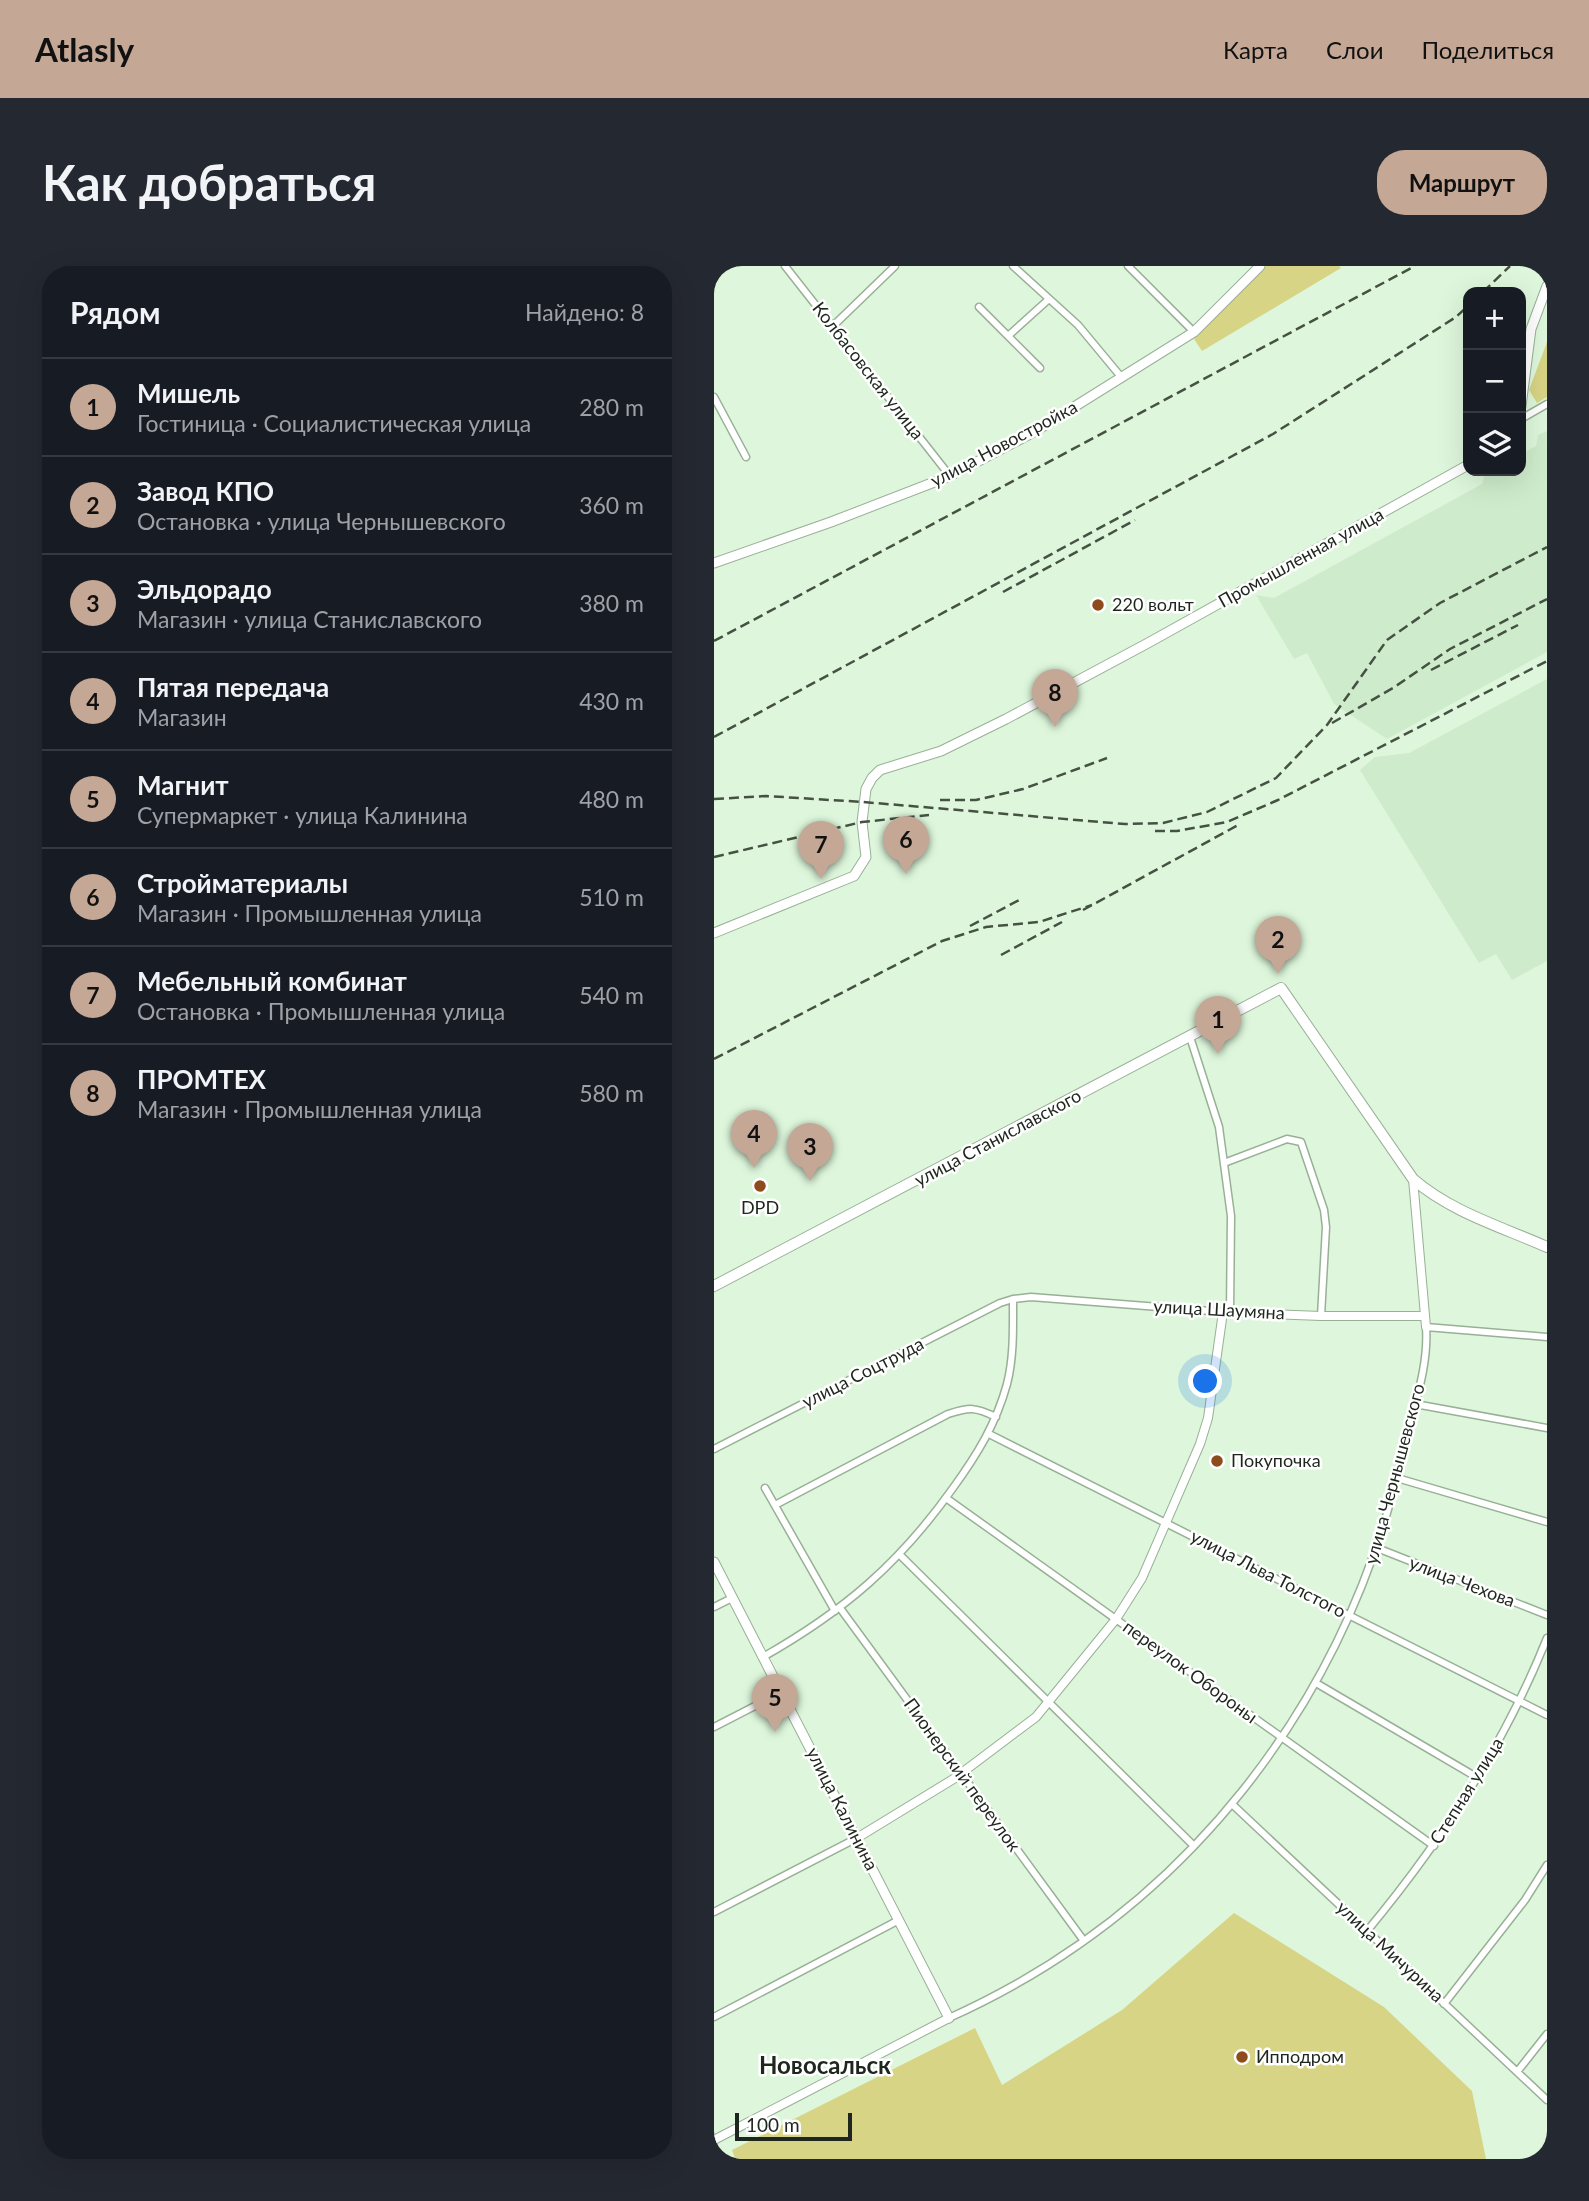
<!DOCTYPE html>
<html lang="ru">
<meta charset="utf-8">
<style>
body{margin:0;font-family:Lato,sans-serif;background:#242831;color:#f1f3f6}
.controls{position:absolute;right:21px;top:21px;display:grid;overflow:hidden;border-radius:14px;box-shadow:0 7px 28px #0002}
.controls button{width:63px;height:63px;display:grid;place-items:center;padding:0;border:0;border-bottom:2px solid #363941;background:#171b24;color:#f1f3f6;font:35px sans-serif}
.scale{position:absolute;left:21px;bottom:18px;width:117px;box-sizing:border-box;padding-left:7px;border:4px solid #1e271d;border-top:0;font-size:19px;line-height:24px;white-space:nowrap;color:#1e271d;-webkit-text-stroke:5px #fff;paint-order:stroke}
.you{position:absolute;left:492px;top:1116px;width:24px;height:24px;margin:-18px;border:5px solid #fff;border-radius:50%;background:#1a73e8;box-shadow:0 0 0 10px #1a73e833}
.badge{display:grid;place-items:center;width:46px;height:46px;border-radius:50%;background:#c4a794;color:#111;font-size:23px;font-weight:700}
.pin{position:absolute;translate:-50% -58px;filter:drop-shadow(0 2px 4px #0008)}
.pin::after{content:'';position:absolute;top:37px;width:24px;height:21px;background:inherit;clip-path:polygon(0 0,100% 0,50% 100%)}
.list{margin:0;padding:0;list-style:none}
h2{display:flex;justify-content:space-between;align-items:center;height:91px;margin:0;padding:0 28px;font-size:30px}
h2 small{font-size:23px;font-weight:400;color:#9ea1a6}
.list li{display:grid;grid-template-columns:46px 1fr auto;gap:21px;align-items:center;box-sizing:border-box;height:98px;padding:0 28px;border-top:2px solid #363941}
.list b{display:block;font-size:26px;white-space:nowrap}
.list p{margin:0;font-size:23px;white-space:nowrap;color:#9ea1a6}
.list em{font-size:23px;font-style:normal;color:#9ea1a6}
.icon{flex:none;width:38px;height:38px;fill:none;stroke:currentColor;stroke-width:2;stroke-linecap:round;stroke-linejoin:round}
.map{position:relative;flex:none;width:833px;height:1893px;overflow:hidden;border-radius:28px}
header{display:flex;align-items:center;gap:42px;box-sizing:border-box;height:98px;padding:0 35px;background:#c4a794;color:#111}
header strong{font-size:33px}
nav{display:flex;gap:38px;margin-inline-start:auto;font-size:24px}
.intro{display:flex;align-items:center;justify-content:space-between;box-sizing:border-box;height:168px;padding:0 42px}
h1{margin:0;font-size:49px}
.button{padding:18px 32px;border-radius:28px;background:#c4a794;color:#111;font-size:24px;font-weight:700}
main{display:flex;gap:42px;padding:0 42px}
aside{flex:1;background:#171b24;border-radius:28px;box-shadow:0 7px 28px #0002}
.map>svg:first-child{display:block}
.built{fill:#ceeccb}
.green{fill:#d7d485}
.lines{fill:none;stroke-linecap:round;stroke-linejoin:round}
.minor-casing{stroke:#98b096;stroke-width:9}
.tertiary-casing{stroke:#98b096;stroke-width:10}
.secondary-casing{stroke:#98b096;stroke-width:11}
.primary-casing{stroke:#98b096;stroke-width:12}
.minor{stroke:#fff;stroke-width:6}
.tertiary{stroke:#fff;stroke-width:8}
.secondary{stroke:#fff;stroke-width:9}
.primary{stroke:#fff;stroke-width:10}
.rail{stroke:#455143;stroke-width:2.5;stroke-dasharray:10 5;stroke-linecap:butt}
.poi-dot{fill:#8e4b1c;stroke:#fff;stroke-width:2.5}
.labels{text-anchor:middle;stroke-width:5;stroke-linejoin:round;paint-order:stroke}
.street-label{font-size:18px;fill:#1e271d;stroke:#fff}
.poi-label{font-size:18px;fill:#1e271d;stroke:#fff;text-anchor:start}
.district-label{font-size:24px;font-weight:bold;fill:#1e271d;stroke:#fff}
</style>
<header>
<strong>Atlasly</strong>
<nav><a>Карта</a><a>Слои</a><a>Поделиться</a></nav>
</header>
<div class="intro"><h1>Как добраться</h1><a class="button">Маршрут</a></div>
<main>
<aside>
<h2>Рядом<small>Найдено: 8</small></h2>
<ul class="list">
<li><span class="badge">1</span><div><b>Мишель</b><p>Гостиница · Социалистическая улица</p></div><em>280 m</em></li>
<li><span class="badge">2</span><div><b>Завод КПО</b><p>Остановка · улица Чернышевского</p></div><em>360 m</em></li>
<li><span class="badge">3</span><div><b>Эльдорадо</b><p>Магазин · улица Станиславского</p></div><em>380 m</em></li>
<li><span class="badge">4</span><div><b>Пятая передача</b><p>Магазин</p></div><em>430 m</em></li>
<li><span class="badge">5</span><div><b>Магнит</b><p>Супермаркет · улица Калинина</p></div><em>480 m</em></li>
<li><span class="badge">6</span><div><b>Стройматериалы</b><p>Магазин · Промышленная улица</p></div><em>510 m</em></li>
<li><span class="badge">7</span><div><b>Мебельный комбинат</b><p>Остановка · Промышленная улица</p></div><em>540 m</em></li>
<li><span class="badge">8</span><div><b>ПРОМТЕХ</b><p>Магазин · Промышленная улица</p></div><em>580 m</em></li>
</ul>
</aside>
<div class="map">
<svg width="833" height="1893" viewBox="0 0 833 1893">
<rect width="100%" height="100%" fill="#def7dc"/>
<path class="built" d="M833 165V386L673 473 620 438 593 387 580 393 542 329 560 332 768 218 771 207 775 205H807V188L822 180 824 169Z
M833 413V695L798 714 782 688 765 697 646 504 661 491 695 487Z"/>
<path class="green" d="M552 0H625L627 2 488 85 480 73Z
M833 76V131L823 137 815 124Z
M520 1647 670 1741 758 1825 772 1893H21L18 1884 261 1762 288 1819 408 1744Z"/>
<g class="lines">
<g class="minor-casing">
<path id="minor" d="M71 0 236 210
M299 0 364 59 408 112
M414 0 480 66
M265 41 326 102
M118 61 181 0
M294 70 335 33
M0 131 32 191
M807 153 833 138
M476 771 505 861 517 950 516 1047
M510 897 573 873 587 876 610 944 612 961 607 1050
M701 1138 833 1162
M275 1168 833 1449
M0 1183 286 1037 299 1033 317 1031 509 1046
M683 1212 833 1256
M51 1222 121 1345
M232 1232 720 1580
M61 1239 234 1148C256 1141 261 1141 282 1151
M663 1282 833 1349
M186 1289 480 1580
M0 1341 18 1332
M126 1342 370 1675
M49 1391C130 1345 185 1298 239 1222 263 1189 282 1158 293 1118 300 1091 299 1061 299 1033
M602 1417 764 1512
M0 1461 68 1426
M519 1539 833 1834
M0 1646 143 1572
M653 1665C727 1576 790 1480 833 1372
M730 1738 811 1634 833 1599
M0 1751 185 1654
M235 1752C471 1646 633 1437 689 1186 698 1144 715 1103 712 1061L833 1071
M803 1806 833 1768"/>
</g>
<g class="tertiary-casing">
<path id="tertiary" d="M699 913 712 1061
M143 1572 241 1512 322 1451 402 1353 428 1312 486 1178 494 1152 509 1046 607 1050H710
M0 1874 235 1752"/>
</g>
<g class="secondary-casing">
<path id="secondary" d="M807 140 817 63 833 20
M0 297 117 256 236 210 320 166 480 66 546 0
M0 667 140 610 152 591 148 556 152 523 158 512 166 504 227 485 292 453 434 377 754 199
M0 1296 235 1752"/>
</g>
<g class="primary-casing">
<path id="primary" d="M0 1020 567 722 699 913C737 946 788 961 833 981"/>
</g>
<use href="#minor" class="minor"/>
<use href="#tertiary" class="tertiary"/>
<use href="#secondary" class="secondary"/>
<use href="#primary" class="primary"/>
<path class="rail" d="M769 26 796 0
M289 326 421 254
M0 375 701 0
M717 404 804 359
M618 457 679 422 736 383 833 333
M0 471 559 168 742 51 754 40
M0 533 52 530 149 536 411 558 449 557 493 546 562 512 613 459 673 374 726 337 833 281
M226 534H262L309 523 393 492
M441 565H463L513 556 564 534 833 395
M0 591 148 556 215 549
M369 644 526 558
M256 660 309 632
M287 689 348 656
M0 793 228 675 272 661 325 656 378 639"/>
</g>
<g class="poi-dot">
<circle cx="384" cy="339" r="7"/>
<circle cx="46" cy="920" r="7"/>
<circle cx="503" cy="1195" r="7"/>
<circle cx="528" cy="1791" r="7"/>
</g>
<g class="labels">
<g class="street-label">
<text transform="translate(154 105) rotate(52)" y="6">Колбасовская улица</text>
<text transform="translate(290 178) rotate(-28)" y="6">улица Новостройка</text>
<text transform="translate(587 292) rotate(-29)" y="6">Промышленная улица</text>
<text transform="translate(284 872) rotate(-28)" y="6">улица Станиславского</text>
<text transform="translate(505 1044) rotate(3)" y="6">улица Шаумяна</text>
<text transform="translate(149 1107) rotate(-27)" y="6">улица Соцтруда</text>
<text transform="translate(681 1208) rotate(-75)" y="6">улица Чернышевского</text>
<text transform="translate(554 1308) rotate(27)" y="6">улица Льва Толстого</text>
<text transform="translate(748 1316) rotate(21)" y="6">улица Чехова</text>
<text transform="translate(476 1406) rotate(36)" y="6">переулок Обороны</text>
<text transform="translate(248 1509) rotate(54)" y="6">Пионерский переулок</text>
<text transform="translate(753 1525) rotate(-58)" y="6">Степная улица</text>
<text transform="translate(128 1543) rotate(63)" y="6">улица Калинина</text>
<text transform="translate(676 1686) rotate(43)" y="6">улица Мичурина</text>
</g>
<g class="poi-label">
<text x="398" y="345">220 вольт</text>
<text x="46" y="948" text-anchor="middle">DPD</text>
<text x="517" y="1201">Покупочка</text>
<text x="542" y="1797">Ипподром</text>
</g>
<g class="district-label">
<text x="111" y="1808">Новосальск</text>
</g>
</g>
</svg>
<div class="controls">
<button>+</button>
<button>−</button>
<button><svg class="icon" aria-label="layers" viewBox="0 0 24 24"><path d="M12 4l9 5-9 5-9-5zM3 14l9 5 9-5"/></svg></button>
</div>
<div class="scale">100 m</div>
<div class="you"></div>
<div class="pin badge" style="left:504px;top:788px">1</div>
<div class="pin badge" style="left:564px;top:708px">2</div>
<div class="pin badge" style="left:96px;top:915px">3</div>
<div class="pin badge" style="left:40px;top:902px">4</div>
<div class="pin badge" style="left:61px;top:1466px">5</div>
<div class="pin badge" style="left:192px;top:608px">6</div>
<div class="pin badge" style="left:107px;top:613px">7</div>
<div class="pin badge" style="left:341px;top:461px">8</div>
</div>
</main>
